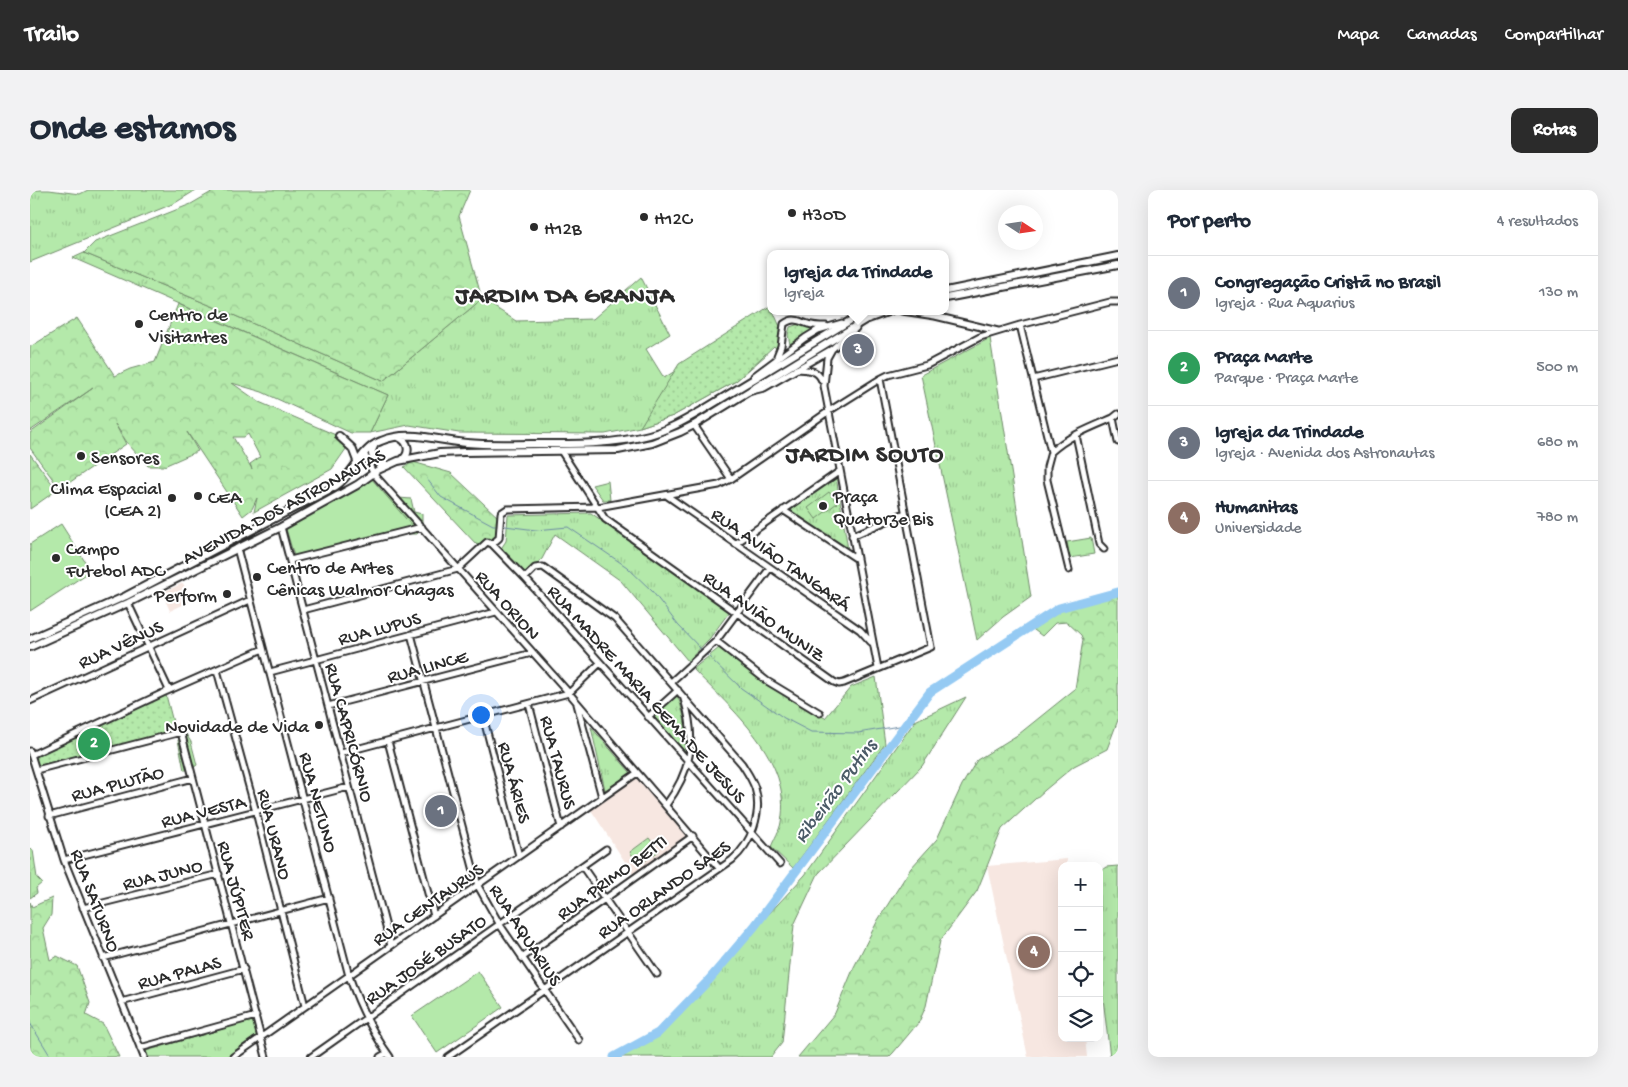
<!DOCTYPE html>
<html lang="pt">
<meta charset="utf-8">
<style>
body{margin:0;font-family:"Gochi Hand",sans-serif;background:#f2f2f3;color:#1f2937}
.controls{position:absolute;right:15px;bottom:15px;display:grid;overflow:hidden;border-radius:10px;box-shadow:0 5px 20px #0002}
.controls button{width:45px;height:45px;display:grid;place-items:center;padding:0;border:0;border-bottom:1px solid #e0e1e3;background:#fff;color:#1f2937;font:25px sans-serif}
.compass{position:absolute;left:968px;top:15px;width:45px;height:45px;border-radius:50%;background:#fff;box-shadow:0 5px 20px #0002;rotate:102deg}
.you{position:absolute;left:450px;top:524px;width:18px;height:18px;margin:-12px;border:4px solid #fff;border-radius:50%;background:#1a73e8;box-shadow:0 0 0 8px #1a73e833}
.badge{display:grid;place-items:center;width:32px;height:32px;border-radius:50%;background:#2b2b2b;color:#fff;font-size:16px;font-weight:700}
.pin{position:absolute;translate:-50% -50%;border:2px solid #fff;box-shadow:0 1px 5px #0006}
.popup{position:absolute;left:737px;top:60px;width:182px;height:65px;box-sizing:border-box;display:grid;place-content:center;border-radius:10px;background:#fff;filter:drop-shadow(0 1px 4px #0005);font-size:16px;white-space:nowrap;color:#747a83}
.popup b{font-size:19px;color:#1f2937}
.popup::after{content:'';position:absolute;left:50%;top:100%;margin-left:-10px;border:10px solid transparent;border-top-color:#fff}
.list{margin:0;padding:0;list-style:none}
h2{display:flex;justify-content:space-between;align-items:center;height:65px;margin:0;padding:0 20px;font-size:21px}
h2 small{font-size:16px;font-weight:400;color:#747a83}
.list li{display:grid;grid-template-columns:32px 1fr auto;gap:15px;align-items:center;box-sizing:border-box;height:75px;padding:0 20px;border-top:1px solid #e0e1e3}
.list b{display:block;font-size:19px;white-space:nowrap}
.list p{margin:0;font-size:16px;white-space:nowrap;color:#747a83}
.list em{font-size:16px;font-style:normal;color:#747a83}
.icon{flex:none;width:28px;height:28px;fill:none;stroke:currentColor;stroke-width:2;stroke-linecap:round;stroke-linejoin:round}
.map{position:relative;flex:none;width:1088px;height:867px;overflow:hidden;border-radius:10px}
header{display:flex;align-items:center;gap:30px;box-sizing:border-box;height:70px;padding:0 25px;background:#2b2b2b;color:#fff}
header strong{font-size:24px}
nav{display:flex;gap:28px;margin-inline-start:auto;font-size:18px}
.intro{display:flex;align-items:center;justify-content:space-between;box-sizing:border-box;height:120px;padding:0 30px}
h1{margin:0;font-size:35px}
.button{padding:12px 22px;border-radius:10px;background:#2b2b2b;color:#fff;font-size:18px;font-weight:700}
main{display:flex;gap:30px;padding:0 30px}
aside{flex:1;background:#fff;border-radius:10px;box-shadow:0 5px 20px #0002}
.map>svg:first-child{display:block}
.built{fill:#f7e7e1}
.grass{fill:url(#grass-tufts);stroke:#708a6a}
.forest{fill:url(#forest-crowns);stroke:#708a6a;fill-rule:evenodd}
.park{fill:url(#park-dots);stroke:#708a6a}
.pitch{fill:#b4e9aa;stroke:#708a6a}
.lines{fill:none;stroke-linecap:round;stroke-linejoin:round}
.stream{stroke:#6b8aa3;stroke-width:1}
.river{stroke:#95caf3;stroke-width:9}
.minor-casing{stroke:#2b2b2b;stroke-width:9}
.major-casing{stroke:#2b2b2b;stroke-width:10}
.minor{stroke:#fff;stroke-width:5}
.major{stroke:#fff;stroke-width:6}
.poi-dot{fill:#2b2b2b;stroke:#fff;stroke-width:2}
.labels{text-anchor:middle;stroke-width:4;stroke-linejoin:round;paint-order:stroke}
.poi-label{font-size:19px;fill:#2b2b2b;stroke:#fff;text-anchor:start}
.street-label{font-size:19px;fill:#2b2b2b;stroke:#fff}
.water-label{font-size:20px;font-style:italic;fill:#4b5b67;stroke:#fff}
.district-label{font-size:24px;font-weight:bold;letter-spacing:1px;fill:#2b2b2b;stroke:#fff}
</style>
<header>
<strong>Trailo</strong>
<nav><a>Mapa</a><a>Camadas</a><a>Compartilhar</a></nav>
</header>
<div class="intro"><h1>Onde estamos</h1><a class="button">Rotas</a></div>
<main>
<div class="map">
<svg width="1088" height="867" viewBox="0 0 1088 867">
<defs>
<pattern id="grass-tufts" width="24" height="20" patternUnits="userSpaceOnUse" patternTransform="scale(1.25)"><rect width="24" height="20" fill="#b4e9aa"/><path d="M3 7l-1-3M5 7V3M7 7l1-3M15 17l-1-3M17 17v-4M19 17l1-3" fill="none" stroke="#9bc892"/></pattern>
<pattern id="forest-crowns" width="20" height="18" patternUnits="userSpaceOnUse" patternTransform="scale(1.25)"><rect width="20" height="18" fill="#b4e9aa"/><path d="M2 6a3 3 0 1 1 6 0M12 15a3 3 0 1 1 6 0" fill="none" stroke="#9bc892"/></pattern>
<pattern id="park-dots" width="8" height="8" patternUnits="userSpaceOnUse" patternTransform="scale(1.25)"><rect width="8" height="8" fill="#b4e9aa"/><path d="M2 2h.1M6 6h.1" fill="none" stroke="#9bc892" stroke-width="1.8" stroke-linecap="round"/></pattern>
</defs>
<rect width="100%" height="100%" fill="#fff"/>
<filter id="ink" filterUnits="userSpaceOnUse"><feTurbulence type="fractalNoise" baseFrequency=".02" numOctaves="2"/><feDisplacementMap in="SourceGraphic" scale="10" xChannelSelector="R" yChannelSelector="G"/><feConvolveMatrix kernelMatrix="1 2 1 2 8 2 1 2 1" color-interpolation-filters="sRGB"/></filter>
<g filter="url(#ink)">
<path class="built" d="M153 393 161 411 140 421 132 403Z
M606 588 656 646 603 684 561 620Z
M1037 669V676H1032V848H1055L1057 867H998L957 676Z"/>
<path class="grass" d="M0 0H19L50 4 58 0H166L145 13 0 72Z
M54 63 201 124 353 191 452 109 486 131 563 129 611 87 640 144 616 159 634 188 736 123V165L706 191 643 226 610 237 575 244 429 243 379 235 340 243 358 205 43 68Z
M960 148 1001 407 973 427 947 450 891 185Z
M806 287 818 359 758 319Z
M561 323 700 421 680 448 658 471 591 391 525 344 512 369 494 385 470 360 476 351 478 325Z
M689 458 738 496 795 528 821 497 846 487 855 554 763 678 741 657C744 649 750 640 751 632 763 569 702 520 663 479Z
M647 505C656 527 657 540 654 565L622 528Z
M936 507 892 576 788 684 764 735 752 853 741 867H584L628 843 775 685 885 531Z
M561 537 601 583 575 600Z
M1088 676V867H1080L1069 774V682L1076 677Z
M223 830 227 845 196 867H118L116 861Z"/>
<path class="forest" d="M185 0H440L429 26 452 109 353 191 201 124 54 63 65 52 161 14Z
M148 114 358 205 340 243H321L232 202 202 193 229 212 308 246 316 259 302 279 224 322 227 308 222 319 213 326 157 242 168 261 134 276H118L98 254 85 234 96 254 30 299 0 258V243L63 198 0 241V157L47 128 85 186 100 179 125 172ZM218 244 230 267 220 274 222 279 203 247H214Z
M0 264 27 300 0 319Z
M383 272 421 283 470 329 466 349 447 355 374 277Z
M578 291 580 310H573L562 295Z
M359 297 369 308 381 309 384 322 392 324V339L387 344H373L352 308Z
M1088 402V530L1077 559 1044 576 1015 600 972 639 947 701 910 751 896 816 889 832 863 863 859 867H768L805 823 824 777 848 730 881 678 907 649 932 595 947 570 989 544 1045 499 1053 450 1051 445 1037 432 1025 433 1012 446 1000 437 1029 418Z
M156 544 161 552 167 575 160 580H154L148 550Z
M0 659 3 660 7 688 12 693 6 698 7 703 0 708Z
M22 708 21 725 13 738 20 770 27 766 47 776 60 813 56 825 73 834 89 867H0V712L2 717Z"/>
<path class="park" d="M740 116V121H743L752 141 749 162 744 156 706 191 643 226 610 237 649 174Z
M769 134 787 138 760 154 758 145 760 137Z
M136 505 145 540 8 578 5 567Z"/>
<path class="pitch" d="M341 288 382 336 264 366 256 339Z
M799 302 807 313 786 329 778 318Z
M31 334 61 381 0 421V354Z
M1061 348 1064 364 1040 368 1037 352Z
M619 648 629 661 609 675 600 662Z
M448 781 473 817 407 863 382 826Z"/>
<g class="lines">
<path class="stream" d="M397 289 411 307 463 335H467
M475 336 506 340 538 337 597 377 622 401 648 435 671 459
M677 465 711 498 754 528 781 542 828 543 875 535
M0 833 21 867"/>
<path class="river" d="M584 867 628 843 678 791 724 737 900 502 1029 418 1088 402"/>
<g class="minor-casing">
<path id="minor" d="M872 121 905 126 968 141
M990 135 1021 262 1017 277V290L1039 380
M802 159 797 168 794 196 848 478
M747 166 751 156 754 134C764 127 768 131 778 134 784 136 790 136 796 136
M766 179C777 180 788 179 792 191
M724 186 775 148 788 140 812 133
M1003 189 1088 168
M718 202 734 198 802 159 826 138
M1083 228 1088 252
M664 235 701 289
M1046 245 1069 354 1074 359
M531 261 575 329 804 492 809 494 814 493 901 457 850 189
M1021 262C1038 246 1062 237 1083 228L1088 224
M334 263 343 283 539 503 689 678
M636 305 830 440 841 452
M753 320 827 369
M251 337 361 756
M822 346 875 323
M462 354 495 388 750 674
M705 354 810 281
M207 358 319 786C329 815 342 842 360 867
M260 370 392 337
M98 413 139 500
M273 420 428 379 457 352 462 354 469 348 471 323 477 319 568 317 689 295 701 289 799 221 850 189 858 185 897 175 950 147 990 135 1080 112H1088
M381 444 448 696 470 735 549 850
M686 451 737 491 790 523
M187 480 226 622 275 816
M240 482 466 422
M641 492 686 451 740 378
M0 511 220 410
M499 514 531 637
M547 514 572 607
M298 516 502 463
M453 526 489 666
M618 527 648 500
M358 551 404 726
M0 561 34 670 114 867
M311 563 539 503 570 473
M1 565 133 503 233 459
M6 580 151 542 236 867
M636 615C661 581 667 550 654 509
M19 626 163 588
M34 670 319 597
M552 676 627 784
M53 718 189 684
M73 768 299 708
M492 768 663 646
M91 812 214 779
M110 858 226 826
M203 867 607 583
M281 867 576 659
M350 867 357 863
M418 867 702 670C721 654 733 623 725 598 722 589 717 582 712 574L585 429 513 377 505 378 495 388"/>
</g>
<g class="major-casing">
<path id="major" d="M916 101 1088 66
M916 108 1088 75
M309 246 322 258 327 271
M368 247C379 251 381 263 372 270
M345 254C338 266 344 275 357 275
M0 449 96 406 306 296C324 284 330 259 351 251 379 239 408 251 437 253 458 255 480 254 502 254 541 254 581 255 619 245 638 240 654 231 671 221L836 121
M0 457 98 413 251 337 327 295 348 280 368 271 410 263 434 262 588 260 622 253 650 242 664 235 835 130 860 121"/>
</g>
<use href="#minor" class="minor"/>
<use href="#major" class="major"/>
</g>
</g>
<g class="poi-dot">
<circle cx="762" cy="23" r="5"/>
<circle cx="614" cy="27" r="5"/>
<circle cx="504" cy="37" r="5"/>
<circle cx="109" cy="134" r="5"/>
<circle cx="51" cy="266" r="5"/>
<circle cx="168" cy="306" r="5"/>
<circle cx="142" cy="308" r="5"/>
<circle cx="793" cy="316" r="5"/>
<circle cx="26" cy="368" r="5"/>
<circle cx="227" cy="387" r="5"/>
<circle cx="197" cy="404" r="5"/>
<circle cx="289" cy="535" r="5"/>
</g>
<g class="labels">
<g class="poi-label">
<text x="772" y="30">H30D</text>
<text x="624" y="34">H12C</text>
<text x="514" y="44">H12B</text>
<text x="119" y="130">Centro de<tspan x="119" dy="22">Visitantes</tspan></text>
<text x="61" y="273">Sensores</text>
<text x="132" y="304" text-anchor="end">Clima Espacial<tspan x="132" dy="22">(CEA 2)</tspan></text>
<text x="803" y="312">Praça<tspan x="803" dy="22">Quatorze Bis</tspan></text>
<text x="178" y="313">CEA</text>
<text x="36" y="364">Campo<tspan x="36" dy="22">Futebol ADC</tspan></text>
<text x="237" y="383">Centro de Artes<tspan x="237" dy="22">Cênicas Walmor Chagas</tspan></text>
<text x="187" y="411" text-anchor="end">Perform</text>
<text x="279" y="542" text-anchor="end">Novidade de Vida</text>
</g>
<g class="street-label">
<text transform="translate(253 315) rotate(-28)" y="7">AVENIDA DOS ASTRONAUTAS</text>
<text transform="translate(752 368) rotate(35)" y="7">RUA AVIÃO TANGARÁ</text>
<text transform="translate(479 414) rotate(48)" y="7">RUA ORION</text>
<text transform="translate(735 425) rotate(35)" y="7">RUA AVIÃO MUNIZ</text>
<text transform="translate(349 437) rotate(-15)" y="7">RUA LUPUS</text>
<text transform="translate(90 453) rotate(-25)" y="7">RUA VÊNUS</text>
<text transform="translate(397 475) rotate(-15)" y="7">RUA LINCE</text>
<text transform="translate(618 503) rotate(48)" y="7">RUA MADRE MARIA GEMA DE JESUS</text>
<text transform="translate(321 542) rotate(75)" y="7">RUA CAPRICÓRNIO</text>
<text transform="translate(530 572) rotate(75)" y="7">RUA TAURUS</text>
<text transform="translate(87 592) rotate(-15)" y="7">RUA PLUTÃO</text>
<text transform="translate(486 592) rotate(75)" y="7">RUA ÁRIES</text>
<text transform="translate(290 612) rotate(75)" y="7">RUA NETUNO</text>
<text transform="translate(173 620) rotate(-14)" y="7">RUA VESTA</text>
<text transform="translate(246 644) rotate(76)" y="7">RUA URANO</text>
<text transform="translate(132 683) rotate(-14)" y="7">RUA JUNO</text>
<text transform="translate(581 686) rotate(-36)" y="7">RUA PRIMO BETTI</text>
<text transform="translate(633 698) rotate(-35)" y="7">RUA ORLANDO SAES</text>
<text transform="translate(208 700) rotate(75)" y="7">RUA JÚPITER</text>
<text transform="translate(67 710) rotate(69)" y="7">RUA SATURNO</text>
<text transform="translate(397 713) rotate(-35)" y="7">RUA CENTAURUS</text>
<text transform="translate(497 744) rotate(57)" y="7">RUA AQUARIUS</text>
<text transform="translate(395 768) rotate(-35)" y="7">RUA JOSÉ BUSATO</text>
<text transform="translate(149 781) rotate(-15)" y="7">RUA PALAS</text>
</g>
<g class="water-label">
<text transform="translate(804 600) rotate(-53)" y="7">Ribeirão Putins</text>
</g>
<g class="district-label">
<text x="535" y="112">JARDIM DA GRANJA</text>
<text x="835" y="271">JARDIM SOUTO</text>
</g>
</g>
</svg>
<div class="controls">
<button>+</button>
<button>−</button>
<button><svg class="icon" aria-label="locate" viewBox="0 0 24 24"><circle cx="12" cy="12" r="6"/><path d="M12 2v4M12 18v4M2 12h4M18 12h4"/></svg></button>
<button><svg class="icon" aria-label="layers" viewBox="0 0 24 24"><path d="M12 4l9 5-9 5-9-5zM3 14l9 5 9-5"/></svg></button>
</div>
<svg class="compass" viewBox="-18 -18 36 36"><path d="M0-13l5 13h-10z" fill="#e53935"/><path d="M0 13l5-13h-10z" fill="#747a83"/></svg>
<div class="you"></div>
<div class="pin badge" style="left:411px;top:621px;background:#6b7280">1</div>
<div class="pin badge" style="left:64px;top:554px;background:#2e9e5b">2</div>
<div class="pin badge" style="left:828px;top:160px;background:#6b7280">3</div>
<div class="popup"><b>Igreja da Trindade</b>Igreja</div>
<div class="pin badge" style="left:1004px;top:762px;background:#8d6e63">4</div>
</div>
<aside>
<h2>Por perto<small>4 resultados</small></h2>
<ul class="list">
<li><span class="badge" style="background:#6b7280">1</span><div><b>Congregação Cristã no Brasil</b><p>Igreja · Rua Aquarius</p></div><em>130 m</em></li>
<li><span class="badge" style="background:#2e9e5b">2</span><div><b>Praça Marte</b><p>Parque · Praça Marte</p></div><em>500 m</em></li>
<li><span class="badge" style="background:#6b7280">3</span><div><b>Igreja da Trindade</b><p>Igreja · Avenida dos Astronautas</p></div><em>680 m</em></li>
<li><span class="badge" style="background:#8d6e63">4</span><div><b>Humanitas</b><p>Universidade</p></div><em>780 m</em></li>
</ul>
</aside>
</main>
